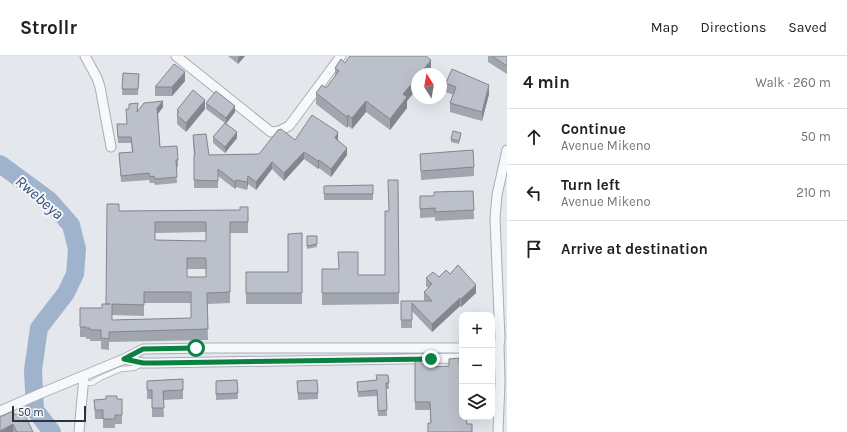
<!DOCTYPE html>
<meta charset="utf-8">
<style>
body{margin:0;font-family:Karla,sans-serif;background:#f6f6f6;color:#202124}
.controls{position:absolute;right:12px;bottom:12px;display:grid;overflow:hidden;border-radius:8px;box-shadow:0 4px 16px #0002}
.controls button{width:36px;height:36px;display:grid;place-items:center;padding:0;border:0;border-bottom:1px solid #e0e0e0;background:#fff;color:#202124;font:20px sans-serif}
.compass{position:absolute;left:411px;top:12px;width:36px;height:36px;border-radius:50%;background:#fff;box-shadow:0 4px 16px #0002;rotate:349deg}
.scale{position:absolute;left:12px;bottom:10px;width:74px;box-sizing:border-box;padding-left:4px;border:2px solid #2b3445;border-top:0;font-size:11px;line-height:14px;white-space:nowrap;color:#2b3445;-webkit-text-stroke:3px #f4f6f9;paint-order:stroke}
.stop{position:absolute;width:12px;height:12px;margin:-9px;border:3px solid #0b8043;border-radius:50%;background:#fff}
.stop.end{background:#0b8043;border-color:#fff;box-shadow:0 1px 4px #0008}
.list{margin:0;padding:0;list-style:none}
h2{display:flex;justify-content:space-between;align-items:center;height:52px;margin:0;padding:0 16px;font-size:17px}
h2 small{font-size:13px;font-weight:400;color:#757577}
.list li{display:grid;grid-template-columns:26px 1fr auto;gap:12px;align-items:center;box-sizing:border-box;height:56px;padding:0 16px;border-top:1px solid #e0e0e0}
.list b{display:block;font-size:15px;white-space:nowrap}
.list p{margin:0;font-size:13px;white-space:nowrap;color:#757577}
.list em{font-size:13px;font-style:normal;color:#757577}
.icon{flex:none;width:22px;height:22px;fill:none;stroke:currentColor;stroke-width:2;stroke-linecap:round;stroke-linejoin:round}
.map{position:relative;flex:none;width:507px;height:376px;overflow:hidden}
header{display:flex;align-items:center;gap:24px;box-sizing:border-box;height:56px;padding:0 20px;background:#fff;border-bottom:1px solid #e0e0e0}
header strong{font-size:19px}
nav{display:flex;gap:22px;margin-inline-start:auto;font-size:14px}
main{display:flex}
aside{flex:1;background:#fff}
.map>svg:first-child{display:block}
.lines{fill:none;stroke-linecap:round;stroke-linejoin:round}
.river{stroke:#9fb4cc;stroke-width:18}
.service-casing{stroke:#a9aeb7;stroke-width:6}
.minor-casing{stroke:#a9aeb7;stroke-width:11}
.service{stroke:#f7f8fa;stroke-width:4.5}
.minor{stroke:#f7f8fa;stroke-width:9}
.wall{fill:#a1a5ae;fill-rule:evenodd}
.shaded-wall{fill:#83868d}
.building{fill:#bbc0ca;stroke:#83868d;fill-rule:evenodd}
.route{stroke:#0b8043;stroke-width:5}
.labels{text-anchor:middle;stroke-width:4;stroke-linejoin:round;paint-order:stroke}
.water-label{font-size:16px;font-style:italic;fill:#34527a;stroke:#f4f6f9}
</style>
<header>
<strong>Strollr</strong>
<nav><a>Map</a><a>Directions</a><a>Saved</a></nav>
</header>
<main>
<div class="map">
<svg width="507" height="376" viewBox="0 0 507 376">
<rect width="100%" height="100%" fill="#e4e7ec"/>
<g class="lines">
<path class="river" d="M0 108 49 144 71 169 77 193 75 218 66 237 39 272 33 314 35 354 52 376"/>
<g class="service-casing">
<path id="service" d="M84 327H92L100 322 121 313 134 312 142 308"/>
</g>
<g class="minor-casing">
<path id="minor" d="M85 0 97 22 100 31 111 91
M176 0 271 76 279 75 289 70 341 0
M124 303 143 307H156L462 302
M0 355 44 336 124 303 143 293 211 292H462
M79 376 84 320
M498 376 500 325 499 289 500 283 495 162 497 139 507 94"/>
</g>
<use href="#service" class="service"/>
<use href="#minor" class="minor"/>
</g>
<path class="wall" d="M228 0H245L238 8Z
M488 0H507V18L488 6Z
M345 7 431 16 429 18H417L407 45V52L390 74 366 56 352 73 348 70 347 72 316 48V37L326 32 335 20V12Z
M123 17 139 18 138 39H122Z
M185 25 172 40H155V31Z
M446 27 489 38 482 65 450 56V47L454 39 446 36Z
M206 47 235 56 226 67 237 82 225 97 213 87V81L225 67 206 53Z
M129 48 138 55 163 51 158 58 160 91 178 104V111H176L177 127 155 129 154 127H150L149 124 121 126 119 97 132 96 131 87H118L117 68H127L126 53H129Z
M205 53 186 76 177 68V54Z
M193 79 209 99 259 98 295 84H338L347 99 331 121 319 112 318 113 304 103 284 125 272 113 256 134 248 128 247 134 236 131 235 133 218 120V132H194V99L193 87Z
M461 80 459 88 451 86V83Z
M420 98 474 111V120L421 124Z
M398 124 399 248 322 249V213L358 219H385L389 155Z
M373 129V144H324V130Z
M473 135 474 163 435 165V161L420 162V140H434Z
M248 151V177H230V247L207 248 208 284 109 286V294L101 293V285H90V283H86V281H80V252H102L106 248 119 155 240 154ZM206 176V185L155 184V177ZM187 213H206V221H187ZM144 247H191V262L112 264V259L144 260Z
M302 177V248H246V216H288Z
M307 180H317V191L307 193Z
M450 218 476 237 461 251 460 250 432 276 412 255V272H401V245H425L424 244V236L428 232 426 230V222L439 221Z
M459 302 430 367V354H415V304L433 311 449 310Z
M388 319 389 333H386L387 360H378L377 340 358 341 357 326 376 324Z
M183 323V343L163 344 164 361H152V343H147V325Z
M237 324 238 343 216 344V325Z
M297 325 318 337V343L298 344Z
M117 343 122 359V368H115V372H103V363H95L94 344Z
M15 359 33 376H0Z"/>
<path class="shaded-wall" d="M240 0H245L238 8V2Z
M431 4V16L429 18H420Z
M185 16V25L172 40V31Z
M417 22V33L407 45V52L390 74V63L403 38Z
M489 29V38L482 65V56Z
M205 44V53L186 76V67Z
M163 45V51L157 59V52Z
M366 45V56L352 73V62Z
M235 50V56L226 68V62Z
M348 59V70L347 72V61Z
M237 76V82L225 97V91Z
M338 76V84L335 89V82Z
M347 92V99L331 121V113Z
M304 96V103L284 125V117Z
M319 104V112L318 113V105Z
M272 106V113L256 134V126Z
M248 120V128L247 134V126Z
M236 124V131L235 133V126Z
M476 229V237L461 251V243Z
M460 242V250L432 276V268Z
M13 368V376H0V375Z"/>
<path class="building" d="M350 0H426L431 4 420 18H417V22L403 38 407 41 390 63 366 45 352 62 348 59 347 61 316 37 322 29 326 32 339 15 335 12 341 3 345 7Z
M492 0H507V10Z
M174 8 185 16 172 31H155Z
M452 13 489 29 482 56 450 47 456 31 446 27Z
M123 17 139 18 138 33H122Z
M193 34 205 44 186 67 177 59 179 56 177 54Z
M216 35 235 50 226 62 206 47Z
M163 45 157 52 160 91 177 90 178 104H176L177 121 155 123 154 120 150 121 149 117 121 120 119 97 133 96 131 81H118L117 68H127L126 53H129V48L138 47 137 56 144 47Z
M312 59 338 76 335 82 347 92 331 113 319 104 318 105 304 96 284 117 272 106 256 126 248 120 247 126 236 124 235 126 218 113V125L194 124V99H195L193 79 206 78 209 99 259 98 278 74 281 73 295 84Z
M225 67 237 76 225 91 213 81Z
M453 75 461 77 459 85 451 83Z
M473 94 474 111 421 115 420 98Z
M388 124H398L399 237H322V213H339L338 196H358V219H385V155H389Z
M373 129V138H324V130Z
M473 135 474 154 435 156V152L420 153V140H434V136Z
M107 148H119V155L240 154V151H248V166H230V236L207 237 208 273 109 276V283L101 282V274H90V272H86V271H80V252H102V248H110H106ZM155 166H206V185L155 184ZM187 202H206V221H187ZM144 236H191V262L112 264V248L144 249Z
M302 177V237H246V216H288V178Z
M307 180H317V188L307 190Z
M458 209 476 229 461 243 460 242 432 268 412 247V264H401V245H432L424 236 432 228 426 222 433 216 439 221 446 214 450 218Z
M459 302V307H462V361H466L467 368H472V376H428V367H431L430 346H415V304H433V311L449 310V303Z
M376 319H388L389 327H386L387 354 378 355 377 334 358 336 357 326 377 324Z
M183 323V334L163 335 164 352H152V334H147V325Z
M237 324 238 337 216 338V325Z
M317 324 318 337H298L297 325Z
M106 340H117V343H122V359H115V363H103V354H95L94 344 106 343Z
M13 355 15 359 23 355 33 376H17L13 368 0 375V361Z"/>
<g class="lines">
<path class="route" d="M196 292 143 293 124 303 143 307H156L431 303"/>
</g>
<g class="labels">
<g class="water-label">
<text transform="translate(40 141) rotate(41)" y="6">Rwebeya</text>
</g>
</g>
</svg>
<div class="controls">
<button>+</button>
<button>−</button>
<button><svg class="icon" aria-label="layers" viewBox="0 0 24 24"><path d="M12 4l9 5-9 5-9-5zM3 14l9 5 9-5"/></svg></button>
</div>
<svg class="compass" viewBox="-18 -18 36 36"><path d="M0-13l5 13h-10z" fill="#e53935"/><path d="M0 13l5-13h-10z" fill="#757577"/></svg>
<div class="scale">50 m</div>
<div class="stop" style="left:196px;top:292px"></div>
<div class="stop end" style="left:431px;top:303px"></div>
</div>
<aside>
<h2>4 min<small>Walk · 260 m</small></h2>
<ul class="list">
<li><svg class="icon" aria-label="ahead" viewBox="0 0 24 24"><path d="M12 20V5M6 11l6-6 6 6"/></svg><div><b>Continue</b><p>Avenue Mikeno</p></div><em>50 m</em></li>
<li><svg class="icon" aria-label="left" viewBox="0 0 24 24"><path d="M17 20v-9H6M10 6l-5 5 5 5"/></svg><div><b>Turn left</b><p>Avenue Mikeno</p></div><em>210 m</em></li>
<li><svg class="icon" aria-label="arrive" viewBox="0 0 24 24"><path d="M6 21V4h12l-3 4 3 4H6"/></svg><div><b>Arrive at destination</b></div></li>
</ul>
</aside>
</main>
